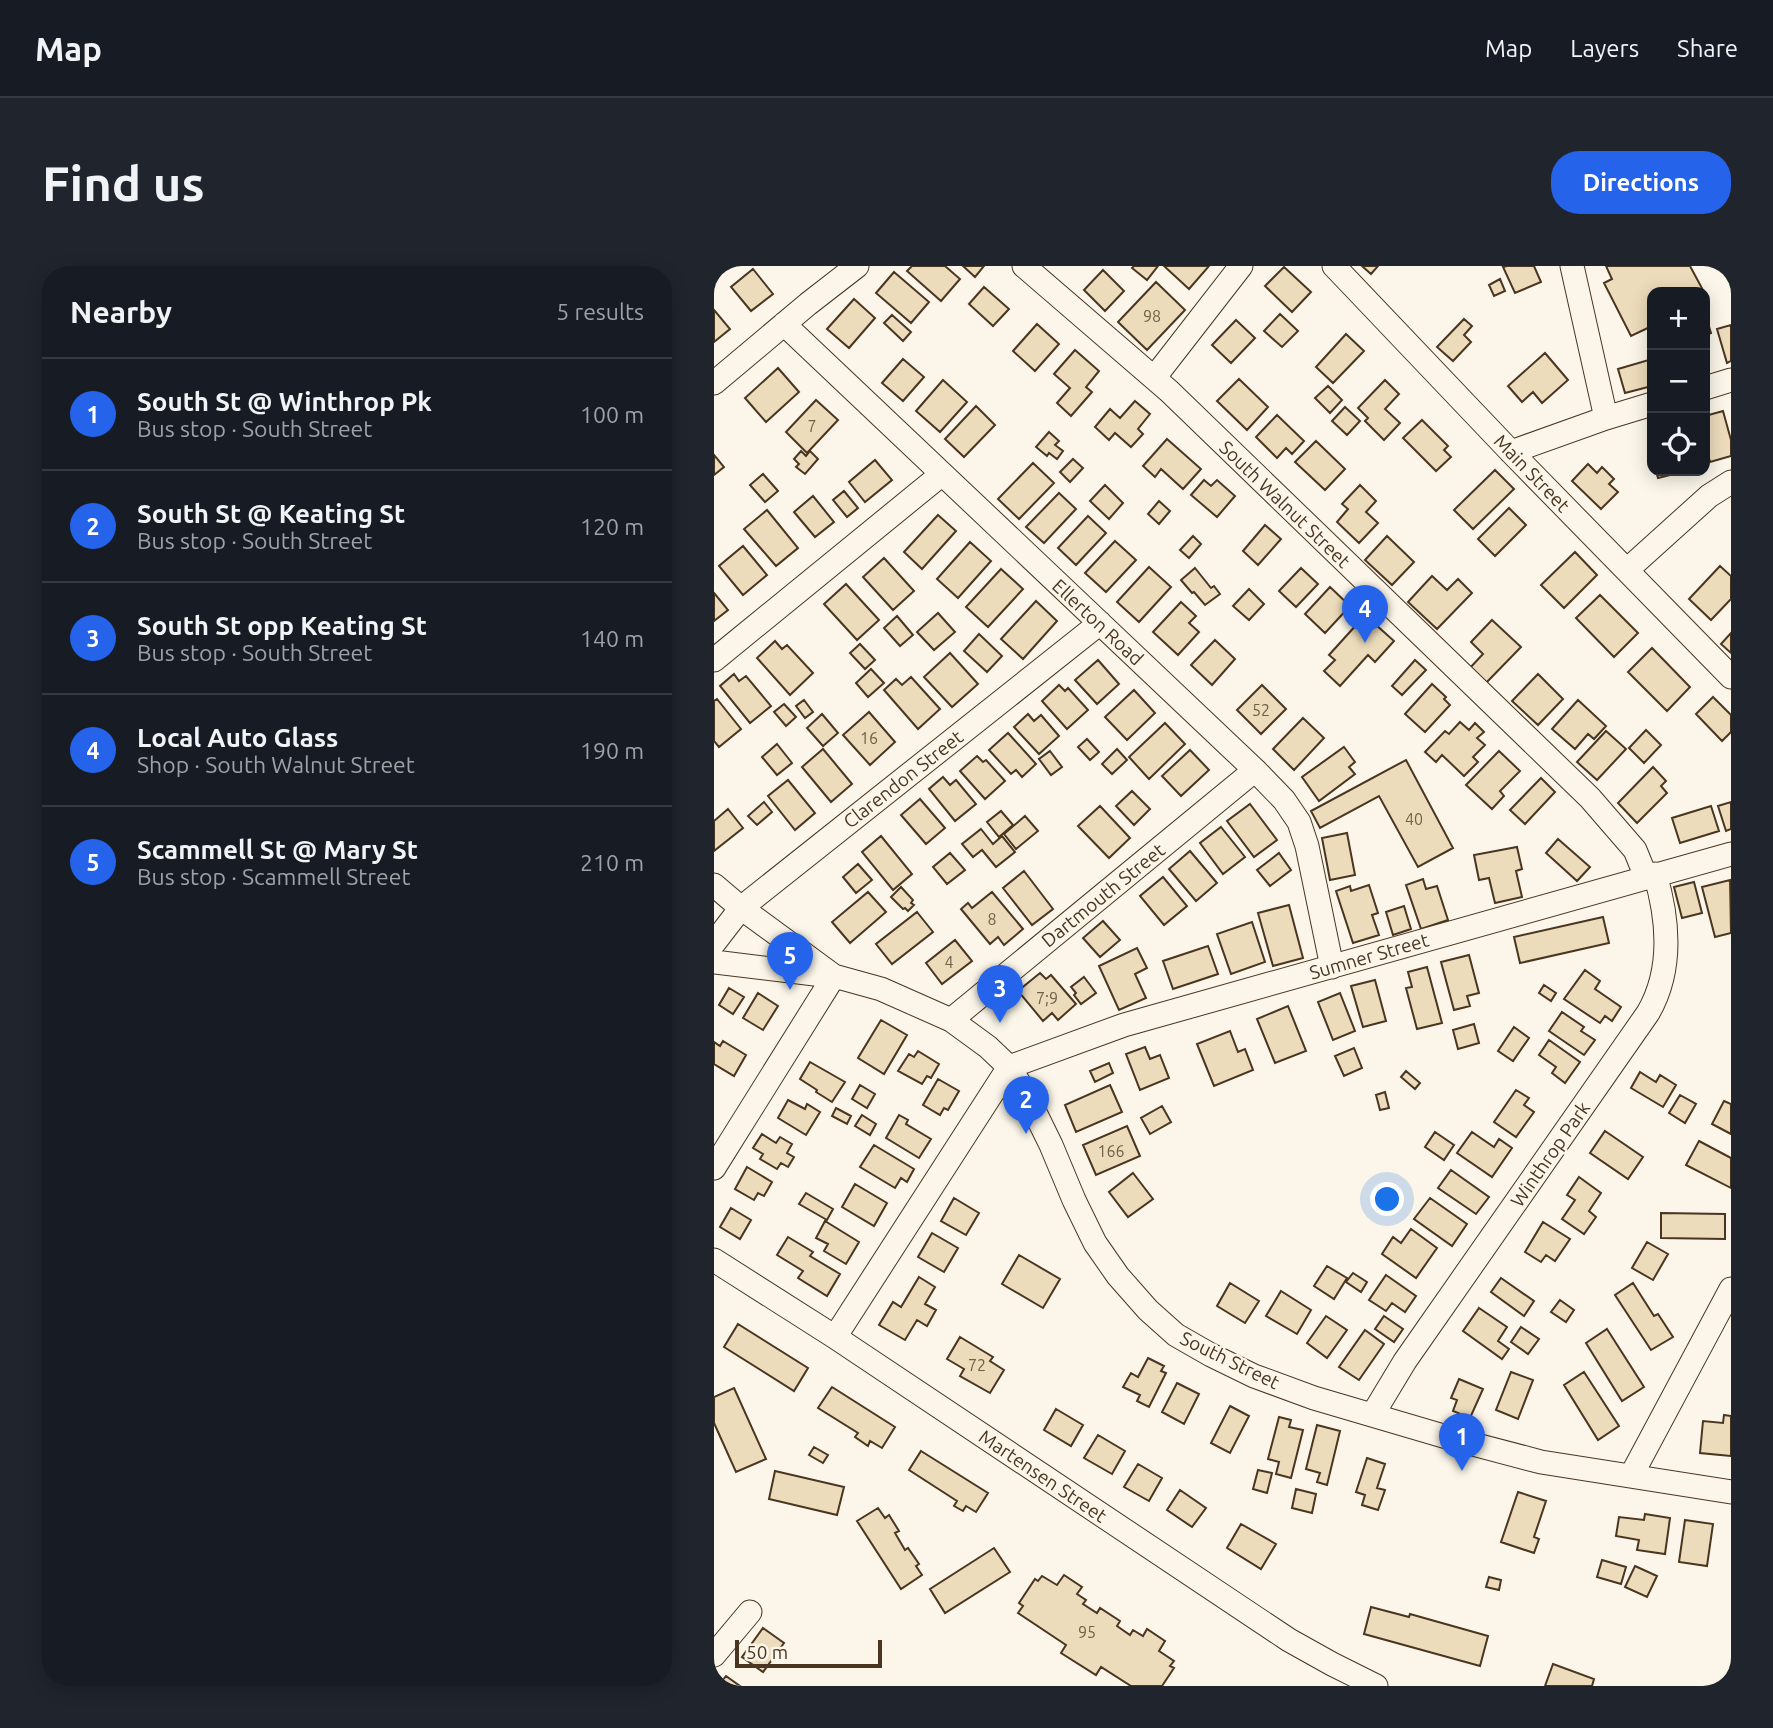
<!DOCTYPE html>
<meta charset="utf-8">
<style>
body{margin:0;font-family:Ubuntu,sans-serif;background:#20242c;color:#f1f3f6}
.controls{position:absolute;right:21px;top:21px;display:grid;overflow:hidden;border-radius:14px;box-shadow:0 4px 18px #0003}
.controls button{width:63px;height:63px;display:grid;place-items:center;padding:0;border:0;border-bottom:2px solid #363941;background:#171b24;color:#f1f3f6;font:35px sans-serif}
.scale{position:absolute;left:21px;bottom:18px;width:147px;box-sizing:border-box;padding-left:7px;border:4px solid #4a3520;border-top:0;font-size:19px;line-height:24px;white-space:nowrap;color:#4a3520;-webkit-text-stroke:5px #fbf6e9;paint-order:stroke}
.you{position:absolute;left:674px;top:934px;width:24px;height:24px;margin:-18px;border:5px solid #fff;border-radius:50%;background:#1a73e8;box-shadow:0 0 0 10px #1a73e833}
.badge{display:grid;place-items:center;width:46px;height:46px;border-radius:50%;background:#2563eb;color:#fff;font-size:23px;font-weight:700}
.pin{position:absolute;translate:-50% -58px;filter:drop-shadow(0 2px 4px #0008)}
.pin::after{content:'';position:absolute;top:37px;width:24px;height:21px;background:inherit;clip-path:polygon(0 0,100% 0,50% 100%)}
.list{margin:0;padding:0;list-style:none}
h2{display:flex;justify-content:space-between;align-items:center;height:91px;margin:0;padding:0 28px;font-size:30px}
h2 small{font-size:23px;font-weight:400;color:#9ea1a6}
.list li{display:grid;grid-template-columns:46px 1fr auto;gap:21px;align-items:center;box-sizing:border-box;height:112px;padding:0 28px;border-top:2px solid #363941}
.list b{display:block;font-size:26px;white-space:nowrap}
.list p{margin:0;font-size:23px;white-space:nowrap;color:#9ea1a6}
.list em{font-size:23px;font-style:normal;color:#9ea1a6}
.icon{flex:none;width:38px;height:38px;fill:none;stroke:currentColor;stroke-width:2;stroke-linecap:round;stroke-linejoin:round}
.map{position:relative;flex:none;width:1017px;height:1420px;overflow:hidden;border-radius:28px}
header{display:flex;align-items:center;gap:42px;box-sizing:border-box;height:98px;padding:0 35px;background:#171b24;border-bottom:2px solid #363941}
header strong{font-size:33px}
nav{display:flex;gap:38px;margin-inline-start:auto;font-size:24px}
.intro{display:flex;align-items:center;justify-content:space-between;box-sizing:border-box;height:168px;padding:0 42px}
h1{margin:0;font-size:49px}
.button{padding:18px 32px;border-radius:28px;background:#2563eb;color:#fff;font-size:24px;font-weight:700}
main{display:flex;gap:42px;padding:0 42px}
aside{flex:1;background:#171b24;border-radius:28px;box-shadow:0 4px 18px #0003}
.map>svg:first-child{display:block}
.building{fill:#ecdcbc;stroke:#4a3520;stroke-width:2}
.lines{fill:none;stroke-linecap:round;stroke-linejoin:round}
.minor-casing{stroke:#4a3520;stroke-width:25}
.minor{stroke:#fbf6e9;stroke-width:23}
.labels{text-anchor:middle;stroke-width:5;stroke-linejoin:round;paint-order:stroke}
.number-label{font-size:16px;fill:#725f47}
.street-label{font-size:19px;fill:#4a3520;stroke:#fbf6e9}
</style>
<header>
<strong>Map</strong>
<nav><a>Map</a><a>Layers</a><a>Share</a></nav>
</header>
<div class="intro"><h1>Find us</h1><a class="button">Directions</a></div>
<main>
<aside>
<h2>Nearby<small>5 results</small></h2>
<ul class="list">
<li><span class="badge">1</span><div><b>South St @ Winthrop Pk</b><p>Bus stop · South Street</p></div><em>100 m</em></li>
<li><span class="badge">2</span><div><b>South St @ Keating St</b><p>Bus stop · South Street</p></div><em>120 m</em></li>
<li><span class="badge">3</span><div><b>South St opp Keating St</b><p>Bus stop · South Street</p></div><em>140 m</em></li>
<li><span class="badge">4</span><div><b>Local Auto Glass</b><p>Shop · South Walnut Street</p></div><em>190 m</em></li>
<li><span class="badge">5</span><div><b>Scammell St @ Mary St</b><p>Bus stop · Scammell Street</p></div><em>210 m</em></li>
</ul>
</aside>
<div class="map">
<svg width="1017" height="1420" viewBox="0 0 1017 1420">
<rect width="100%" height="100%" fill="#fbf6e9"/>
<path class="building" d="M198 0H231L246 13 227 35 193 5Z
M249 0H270L261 11Z
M420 0H444L433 14 418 2Z
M450 0H495L475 23Z
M648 0H664L657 8Z
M793 0H820L827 16 801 27 789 1Z
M892 0H976L990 26H938V60L917 70 890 17 898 13Z
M570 1 597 26 578 46 551 20Z
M39 3 59 28 37 45 17 21Z
M389 4 410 25 391 45 370 24Z
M180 6 215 36 197 57 162 27Z
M786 13 791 25 780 30 775 19Z
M442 16 471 44 433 84 404 56Z
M270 21 295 43 279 60 255 38Z
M140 33 161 52 135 82 113 63Z
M0 44 16 63 0 76Z
M991 47 997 67 991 69Z
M566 48 584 65 568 81 550 65Z
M178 49 197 66 189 75 170 57Z
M750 53 758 60 750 69 757 76 739 95 723 81Z
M522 54 541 72 517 97 498 79Z
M323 58 345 78 321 105 299 85Z
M1017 59V95L1013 97 1003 63Z
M632 68 650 85 619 117 602 101Z
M361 84 385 105 372 121 378 126 357 150 343 137 356 122 340 108Z
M831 87 854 114 828 137 819 126 808 136 794 120Z
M189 93 210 111 189 135 168 117Z
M938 93V120L911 127 904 103Z
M64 102 85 126 52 156 31 132Z
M525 113 554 141 533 164 503 135Z
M229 114 253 136 226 166 202 145Z
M671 114 685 128 671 143 686 157 670 174 651 155 654 152 644 142Z
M614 120 628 134 616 147 601 132Z
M102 134 124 154 93 187 72 166Z
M421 135 436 148 424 163 429 168 417 181 401 167 395 174 381 161 396 143 406 152Z
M262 140 281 159 250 191 231 173Z
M631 141 646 155 633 169 618 155Z
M1009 145 1017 174V190L996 196 991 178V150Z
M563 149 590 175 578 188 572 182 563 192 542 171Z
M708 154 734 180 730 184 737 191 722 205 689 172Z
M335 166 345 175 341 179 349 185 343 193 335 187 333 190 322 181Z
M453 173 487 203 469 223 447 203 441 211 429 200Z
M602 175 631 203 611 224 581 196Z
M87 185 92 190 96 185 104 193 91 208 82 201 85 198 80 193Z
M0 189 10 201 0 209Z
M359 193 369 202 356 216 346 206Z
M161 194 178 214 151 236 135 216Z
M319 197 340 217 305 253 284 233Z
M874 198 883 207 888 201 900 213 895 218 904 226 887 243 858 215Z
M781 204 800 223 759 263 740 244Z
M942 205H972L944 212Z
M49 208 64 225 51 236 36 219Z
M490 214 497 220 503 214 521 230 503 251 477 229Z
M391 219 409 237 395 253 376 235Z
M646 219 662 235 652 246 664 257 645 277 623 256 634 243 628 238Z
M130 225 144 242 133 251 119 234Z
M345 227 362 243 330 277 312 261Z
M99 230 120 256 101 271 80 246Z
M445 235 456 245 445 258 434 248Z
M795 242 812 259 781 290 764 273Z
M53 244 84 282 62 300 30 263Z
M224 249 242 265 208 303 190 286Z
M374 250 392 267 362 299 344 282Z
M551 259 567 273 544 299 529 285Z
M479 270 487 278 475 292 466 284Z
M673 270 700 296 678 319 651 294Z
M401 275 422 294 392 326 371 307Z
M256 276 277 295 244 332 223 313Z
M29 280 53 309 29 329 5 300Z
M861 286 883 309 850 342 827 319Z
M170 292 200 325 179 344 149 311Z
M1006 300 1017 310V333L997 354 975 333Z
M435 301 457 321 425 356 403 336Z
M481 302 497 322 500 320 506 328 491 339 480 326 478 327 467 314Z
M587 302 604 318 582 341 565 325Z
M287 303 309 323 274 361 252 341Z
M718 310 733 324 744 313 758 327 723 363 694 336Z
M132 318 165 354 143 374 110 338Z
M616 321 636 340 611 367 591 348Z
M535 323 550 338 535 354 519 340Z
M0 327 14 344 0 355Z
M886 329 924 367 900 391 862 352Z
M322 335 343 355 309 393 287 373Z
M467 336 482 350 475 357 485 366 464 389 439 366Z
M224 347 241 366 220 384 203 366Z
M183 350 199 369 186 380 170 362Z
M778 354 807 381 770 419 754 404 769 388 757 376Z
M644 357 654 366 661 358 680 375 661 396 654 389 626 420 610 405 621 394 615 389Z
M1017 367V387L1007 378Z
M265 368 288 390 273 406 250 385Z
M501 374 521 393 498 419 477 399Z
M61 375 68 383 73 379 99 407 76 429 43 392Z
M146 378 161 394 151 403 136 387Z
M938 382 976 421 953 445 914 406Z
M236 387 264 418 238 441 210 411Z
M384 394 405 418 383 438 361 414Z
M701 394 712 404 688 429 678 420Z
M157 403 170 417 154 431 142 417Z
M20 408 25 415 32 410 57 440 36 457 6 420Z
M824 408 849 433 824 459 798 435Z
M197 411 226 443 204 463 170 424 182 413 188 419Z
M718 418 732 431 730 433 736 439 711 466 691 448Z
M345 419 351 425 354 422 374 444 353 463 328 435Z
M548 419 572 443 547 468 523 444Z
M420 424 441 447 413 474 391 451Z
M999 431 1017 449V466L1008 475 982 448Z
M3 433 27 463 5 481 0 475V435Z
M90 434 99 446 91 452 82 440Z
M864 434 892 460 880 473 874 468 861 483 838 463Z
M70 438 82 451 72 460 60 446Z
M155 446 181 476 156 499 129 469Z
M108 448 124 467 109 480 93 462Z
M314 448 320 455 327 449 345 470 325 488 300 461Z
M589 452 610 472 580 504 559 483Z
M746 456 755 464 761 457 770 466 763 472 771 479 759 491 764 496 750 510 728 489 722 496 711 486 731 465 735 468Z
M451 457 471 478 435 513 415 491Z
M932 464 947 479 930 497 915 482Z
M892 465 912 483 883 514 863 496Z
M294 467 322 498 308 511 302 504 297 508 275 484Z
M373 473 385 486 376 494 364 481Z
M63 478 78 497 63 509 48 491Z
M630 481 641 496 635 501 641 508 605 535 588 511Z
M109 483 138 518 117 536 88 501Z
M403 483 413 494 398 508 388 498Z
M476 484 495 504 467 530 448 510Z
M336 485 348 501 337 509 325 493Z
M785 485 806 505 786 525 790 530 778 543 752 519Z
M263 490 269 496 272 494 291 515 271 533 246 505Z
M692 494 739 582 704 601 665 530 606 562 597 545Z
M939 501 952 515 947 520 953 527 923 557 904 537Z
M229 511 236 519 242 514 262 538 241 555 215 523Z
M827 512 841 526 811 558 796 544Z
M74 514 101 547 81 564 54 530Z
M418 525 436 543 420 559 402 540Z
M206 533 231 562 212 578 187 549Z
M50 536 58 546 43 559 34 550Z
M1017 536V563L1012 565 1004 540Z
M536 538 563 574 540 591 513 555Z
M386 540 416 572 395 592 364 560Z
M997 540 1005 565 966 577 958 552Z
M14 543 29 562 0 585V555Z
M287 545 299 559 285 571 273 556Z
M311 550 324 565 302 583 290 568Z
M507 561 531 591 509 608 486 577Z
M267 563 279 578 288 570 301 586 282 601 268 584 259 591 248 578Z
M633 567 641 609 616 614 608 572Z
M167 570 198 608 179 624 148 586Z
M844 573 876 601 863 615 832 587Z
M803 581 808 603 802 605 808 631 781 637 775 612 765 614 760 589Z
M476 585 503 617 482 635 455 603Z
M236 587 251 604 233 618 219 601Z
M565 587 577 604 556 620 543 604Z
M144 598 158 614 142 627 129 611Z
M310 605 339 643 318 659 289 622Z
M449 611 473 640 450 659 426 630Z
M709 613 712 623 723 620 734 654 707 663 692 619Z
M1016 614 1017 667 1001 671 988 621Z
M980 616 988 647 968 652 960 621Z
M655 619 664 647 658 649 665 669 639 677 622 625 636 620 637 625Z
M187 621 199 634 197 637 200 639 194 645 191 642 189 643 177 631Z
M154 626 172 646 136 677 118 656Z
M278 626 309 663 290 679 284 671 276 678 247 643 254 637 258 642Z
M575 639 589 692 559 700 544 647Z
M690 640 697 663 679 669 672 646Z
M203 646 219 666 178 698 162 678Z
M889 651 895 677 806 697 800 671Z
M389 655 406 674 386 691 369 672Z
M538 656 551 696 517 708 503 668Z
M241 674 258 695 228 718 212 697Z
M494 680 504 708 459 723 449 695Z
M423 682 433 702 421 708 432 732 405 744 385 700Z
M755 689 765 727 753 730 756 740 740 744 727 696Z
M713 701 728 757 703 763 692 722 698 721 694 706Z
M871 704 886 715 881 723 907 741 898 755 891 750 886 757 850 733Z
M326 707 332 713 337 709 362 738 344 754 338 747 329 755 304 725Z
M370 711 382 727 367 738 360 729 362 727 357 721Z
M661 714 672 755 649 761 637 720Z
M830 719 842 727 837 735 825 727Z
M15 722 30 731 19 748 5 739Z
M44 727 64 740 49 764 29 752Z
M626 727 641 765 619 774 604 736Z
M574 740 592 785 561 797 543 753Z
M848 746 870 761 867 765 881 774 870 789 835 765Z
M167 754 193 769 170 808 144 792Z
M760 758 765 777 744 783 739 764Z
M800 761 815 772 799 795 784 785Z
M516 765 524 786 531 783 539 804 500 820 483 778Z
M835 774 866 796 851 817 838 807 842 801 825 789Z
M9 775 32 789 20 810 0 798V776L6 780Z
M431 781 436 793 446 789 455 812 426 824 412 788Z
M640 782 648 802 630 810 621 790Z
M204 785 225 798 217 812 213 810 208 818 184 805 195 788 200 791Z
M96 796 131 816 118 836 102 826 103 824 86 813Z
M395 797 399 807 381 816 376 805Z
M692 805 706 817 701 823 687 811Z
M926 806 942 816 946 809 962 819 949 841 917 822Z
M224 813 245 825 234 844 230 842 226 849 209 839Z
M146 819 161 828 153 842 138 833Z
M396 819 408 846 362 866 351 839Z
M802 824 815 832 810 839 820 846 802 871 780 856Z
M671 826 675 842 666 844 662 829Z
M966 829 982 838 971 857 955 847Z
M74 834 91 843 93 838 106 846 92 869 64 852Z
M1010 835 1017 838V868L998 858Z
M448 840 457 856 436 868 427 852Z
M122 842 137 850 133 858 118 850Z
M148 849 162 858 156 869 141 860Z
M185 849 194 854 192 858 217 873 205 892 172 872Z
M413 860 426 890 382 909 369 879Z
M891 865 929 891 914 913 876 887Z
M721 866 740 879 730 894 711 881Z
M758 866 780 881 785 873 798 882 778 911 743 887Z
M48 868 62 877 66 871 78 878 73 887 80 891 74 901 67 897 63 903 46 893 49 888 39 882Z
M985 875 1017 892V922L972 899Z
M160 879 200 903 193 916 187 912 181 922 146 901Z
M33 901 58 916 50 930 44 927 40 934 21 923Z
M737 904 775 931 762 948 724 922Z
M419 907 439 933 414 951 395 926Z
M865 911 887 927 875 945 882 951 870 968 848 953 861 934 853 929Z
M141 918 173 937 160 960 128 941Z
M92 927 119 943 113 954 85 938Z
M240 932 265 947 252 969 227 955Z
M716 932 753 958 738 980 700 953Z
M17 942 37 954 26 973 6 961Z
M947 947 1011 948V973L947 972Z
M111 955 145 976 132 998 110 985 114 978 102 972Z
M829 956 856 973 841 995 832 989 827 996 811 986Z
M697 963 723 982 702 1012 668 988 679 971 687 977Z
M218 967 244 982 230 1006 204 991Z
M74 971 99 986 96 990 126 1008 113 1030 84 1012 89 1005 63 989Z
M933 976 954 988 939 1014 918 1002Z
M305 989 346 1013 329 1042 288 1018Z
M613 1000 633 1012 620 1033 600 1020Z
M639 1007 653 1016 647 1026 632 1016Z
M672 1009 702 1030 691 1046 678 1037 672 1045 655 1034Z
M205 1011 221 1021 211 1038 222 1044 213 1060 203 1054 191 1074 165 1059 179 1036 187 1041Z
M787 1012 820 1035 810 1050 777 1026Z
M516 1017 545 1035 531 1057 503 1040Z
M919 1017 940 1050 944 1048 959 1071 937 1084 901 1029Z
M567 1025 597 1044 583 1068 552 1050Z
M846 1034 860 1044 852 1056 837 1046Z
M765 1042 793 1061 784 1075 795 1083 788 1093 749 1065Z
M612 1050 633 1064 613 1092 593 1077Z
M670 1050 689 1063 680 1076 661 1063Z
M24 1058 94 1102 80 1125 10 1081Z
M807 1061 825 1073 814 1088 797 1076Z
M893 1063 930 1121 908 1135 872 1077Z
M651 1064 670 1078 645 1114 625 1101Z
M246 1071 279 1091 276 1095 290 1104 276 1127 246 1110 250 1103 233 1093Z
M434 1092 450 1100 447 1105 452 1107 435 1141 423 1135 426 1129 409 1121 417 1107 424 1111Z
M797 1106 819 1114 804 1153 782 1144Z
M870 1106 905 1160 884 1174 850 1119Z
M745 1113 769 1123 756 1152 739 1145 743 1134 737 1132Z
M463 1117 485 1128 470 1158 448 1146Z
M118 1121 181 1161 168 1182 156 1175 154 1180 141 1171 144 1167 104 1142Z
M20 1122 52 1193 22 1206 0 1157V1131Z
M516 1140 535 1150 516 1187 497 1177Z
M342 1143 369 1159 357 1180 330 1164Z
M1010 1149 1017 1150V1190L986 1187 989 1155 1009 1157Z
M565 1151 577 1154 575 1161 589 1164 577 1212 562 1208 565 1196 554 1193Z
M603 1159 626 1165 613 1219 603 1216 606 1207 592 1203Z
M384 1169 411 1185 398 1208 370 1192Z
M100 1181 114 1189 109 1197 95 1189Z
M207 1185 274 1227 262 1246 252 1240 249 1245 240 1240 243 1235 195 1204Z
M653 1192 671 1198 663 1222 671 1224 664 1244 648 1239 651 1229 642 1226Z
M424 1198 448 1212 435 1235 410 1221Z
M544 1204 558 1207 553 1227 539 1223Z
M61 1205 130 1221 123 1249 55 1233Z
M582 1223 602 1228 598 1247 578 1242Z
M466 1224 492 1242 478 1261 453 1244Z
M804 1226 832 1235 820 1271 825 1273 820 1287 787 1276Z
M164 1242 171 1252 175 1249 185 1265 181 1267 191 1284 194 1282 205 1298 202 1300 208 1309 187 1323 143 1255Z
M931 1248 956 1252 951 1288 923 1284 925 1274 902 1270 905 1251 930 1254Z
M971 1254 999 1258 993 1300 965 1296Z
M527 1258 562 1278 547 1303 513 1282Z
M280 1282 296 1306 231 1347 216 1323Z
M888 1294 912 1301 907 1318 883 1311Z
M921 1300 943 1310 933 1331 911 1321Z
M350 1309 368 1321 363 1328 372 1334 369 1338 383 1347 386 1342 406 1355 403 1360 416 1369 419 1364 429 1370 433 1363 451 1375 445 1385 460 1395 456 1400 460 1402 448 1420H417L387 1401 382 1409 347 1387 352 1379 304 1347 309 1340 305 1337 321 1313 324 1315 328 1310 343 1319Z
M775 1311 787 1314 785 1324 772 1321Z
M657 1341 695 1351 696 1348 774 1370 766 1400 650 1368Z
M49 1362 70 1377 49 1406 28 1391Z
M839 1398 880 1413 878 1420H831Z
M12 1410 26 1420H4Z"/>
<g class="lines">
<g class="minor-casing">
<path id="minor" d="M310 0 455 125 876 532 921 584 932 611
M620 0 797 186 1017 411
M858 0 892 152
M70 58 541 504 570 534 585 556 593 580 618 701
M440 112 527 0
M0 117 94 38 143 0
M991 122 1017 114
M797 186 892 152 938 138
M913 304 995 230 1017 216
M0 394 228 208
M0 619 27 642 120 710 167 723 237 754 274 781 295 801 312 828 337 879 360 934 381 977 404 1010 434 1044 462 1069 497 1089 540 1110 600 1132 736 1172 827 1196 1017 1226
M0 677 27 642 386 357
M0 696 117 710
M237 754 541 504
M0 902 120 710
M0 994 121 1071 575 1374 618 1398 662 1420
M121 1071 295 801 410 759 1017 588
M659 1148 691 1095 934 747C959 704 955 655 941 608
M917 1210 1017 1023
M0 1389 36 1346"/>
</g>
<use href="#minor" class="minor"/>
</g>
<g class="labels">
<g class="number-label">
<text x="438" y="56">98</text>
<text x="98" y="166">7</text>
<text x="547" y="450">52</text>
<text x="155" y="478">16</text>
<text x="700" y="559">40</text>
<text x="278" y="659">8</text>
<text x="235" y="702">4</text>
<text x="333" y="738">7;9</text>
<text x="397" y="891">166</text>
<text x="263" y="1105">72</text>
<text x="373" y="1372">95</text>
</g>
<g class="street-label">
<text transform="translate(818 207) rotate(46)" y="7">Main Street</text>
<text transform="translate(571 238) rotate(44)" y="7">South Walnut Street</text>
<text transform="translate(384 356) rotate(43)" y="7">Ellerton Road</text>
<text transform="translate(189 513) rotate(-38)" y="7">Clarendon Street</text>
<text transform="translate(389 629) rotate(-39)" y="7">Dartmouth Street</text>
<text transform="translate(655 690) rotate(-16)" y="7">Sumner Street</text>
<text transform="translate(836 888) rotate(-55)" y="7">Winthrop Park</text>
<text transform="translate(516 1094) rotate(26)" y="7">South Street</text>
<text transform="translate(329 1210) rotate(34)" y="7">Martensen Street</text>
</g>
</g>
</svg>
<div class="controls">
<button>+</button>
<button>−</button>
<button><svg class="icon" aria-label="locate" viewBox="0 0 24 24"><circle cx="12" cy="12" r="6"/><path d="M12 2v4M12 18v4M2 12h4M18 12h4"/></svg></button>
</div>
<div class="scale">50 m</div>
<div class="you"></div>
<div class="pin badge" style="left:748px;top:1205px">1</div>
<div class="pin badge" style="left:312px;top:868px">2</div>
<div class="pin badge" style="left:286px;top:757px">3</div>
<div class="pin badge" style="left:651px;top:377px">4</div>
<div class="pin badge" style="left:76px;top:724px">5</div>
</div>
</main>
